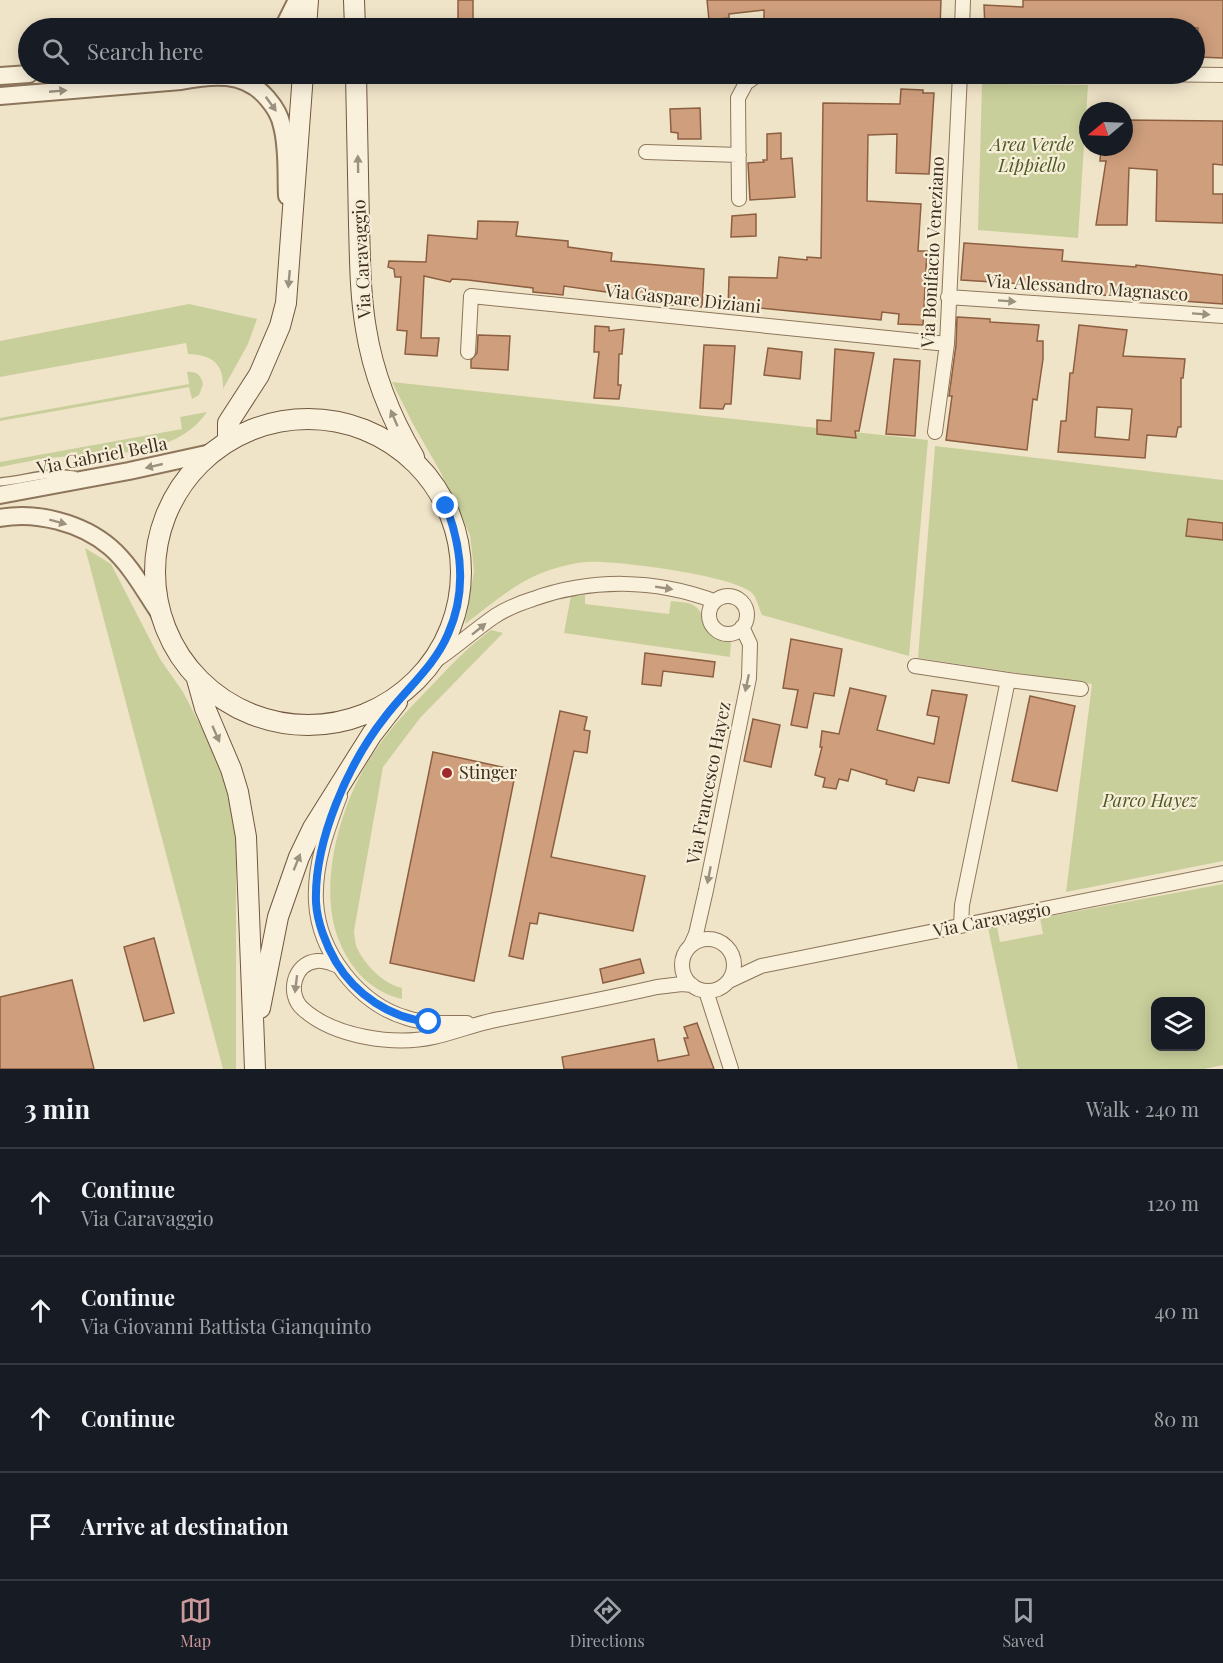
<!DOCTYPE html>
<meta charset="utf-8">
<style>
body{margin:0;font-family:"Playfair Display",serif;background:#242831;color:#f1f3f6}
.controls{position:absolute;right:18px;bottom:18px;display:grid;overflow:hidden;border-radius:12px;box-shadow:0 3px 15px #0003}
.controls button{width:54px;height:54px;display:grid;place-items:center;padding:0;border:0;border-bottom:2px solid #363941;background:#171b24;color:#f1f3f6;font:30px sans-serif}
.compass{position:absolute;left:1079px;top:102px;width:54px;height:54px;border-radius:50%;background:#171b24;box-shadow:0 3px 15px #0003;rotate:251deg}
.stop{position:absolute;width:18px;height:18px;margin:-14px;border:4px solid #1a73e8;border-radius:50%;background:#fff}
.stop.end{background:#1a73e8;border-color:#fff;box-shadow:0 2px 6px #0008}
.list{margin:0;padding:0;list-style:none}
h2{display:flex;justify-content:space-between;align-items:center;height:78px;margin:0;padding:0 24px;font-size:26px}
h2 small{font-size:20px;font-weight:400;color:#9ea1a6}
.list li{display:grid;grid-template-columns:39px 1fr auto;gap:18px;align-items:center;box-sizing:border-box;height:108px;padding:0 24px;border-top:2px solid #363941}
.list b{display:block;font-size:22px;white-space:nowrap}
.list p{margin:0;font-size:20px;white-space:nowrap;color:#9ea1a6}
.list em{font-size:20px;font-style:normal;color:#9ea1a6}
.icon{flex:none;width:33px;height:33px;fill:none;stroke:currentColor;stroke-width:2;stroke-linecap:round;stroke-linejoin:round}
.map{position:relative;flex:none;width:1223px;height:1069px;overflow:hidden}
.search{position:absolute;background:#171b24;box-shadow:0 3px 15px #0003;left:18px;right:18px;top:18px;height:66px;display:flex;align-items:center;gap:15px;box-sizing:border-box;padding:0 21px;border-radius:33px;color:#9ea1a6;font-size:22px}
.sheet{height:510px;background:#171b24}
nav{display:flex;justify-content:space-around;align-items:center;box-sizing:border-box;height:84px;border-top:2px solid #363941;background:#171b24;font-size:16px;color:#9ea1a6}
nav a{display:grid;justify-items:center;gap:3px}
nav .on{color:#cc999b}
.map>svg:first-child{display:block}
.green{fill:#c9cf9b;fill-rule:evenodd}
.building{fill:#cf9f7d;stroke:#8d5f41;stroke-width:1.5;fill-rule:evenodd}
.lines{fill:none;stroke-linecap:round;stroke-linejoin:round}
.service-casing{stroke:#8d765c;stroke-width:10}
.minor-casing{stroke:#8d765c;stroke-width:16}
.tertiary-casing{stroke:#8d765c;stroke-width:20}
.secondary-casing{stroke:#6f573f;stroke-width:22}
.service{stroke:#faf1dc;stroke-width:7}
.minor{stroke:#faf1dc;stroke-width:14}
.tertiary{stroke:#faf1dc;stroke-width:16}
.secondary{stroke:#faf1dc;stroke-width:20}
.oneway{fill:#9c907e}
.route{stroke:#1a73e8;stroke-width:8}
.poi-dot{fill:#9e2a2b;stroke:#f7eed8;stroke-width:2}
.labels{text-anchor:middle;stroke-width:4.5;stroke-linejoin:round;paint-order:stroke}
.park-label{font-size:18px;font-style:italic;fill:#4d5a26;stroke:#f7eed8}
.street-label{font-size:18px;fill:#3d2e20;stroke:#f7eed8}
.poi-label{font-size:18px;fill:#3d2e20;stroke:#f7eed8;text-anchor:start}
</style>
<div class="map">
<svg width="1223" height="1069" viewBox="0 0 1223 1069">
<rect width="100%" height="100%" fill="#f0e4c8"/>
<path class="green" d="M982 84 1088 85 1078 238 978 230Z
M189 304 257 319 248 344 223 389C224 363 212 355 188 354L186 343 0 377V341Z
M187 372C196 371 201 375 203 384L199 395 192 399 189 387 0 421V418L189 384Z
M392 382 928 440 909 656 762 615C759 609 757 599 753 594 740 576 609 559 585 562 575 563 563 566 553 569 519 579 493 603 465 624L474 571 470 535 441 473 413 424Z
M207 412C175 458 109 453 59 457 39 459 20 463 0 467V462L182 429 180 417Z
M935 446 1223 480V861L1066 892 1092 684 918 658Z
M85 548 111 564 160 659 183 692 206 736 227 787 236 843V1069H223Z
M585 595V604L669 614 671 601C677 602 686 602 691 604 711 612 697 639 731 642L730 657 564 633 571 596Z
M491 630 503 633 420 718 383 767 354 931C355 937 355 945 358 950 367 967 384 984 402 988V999C372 992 352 971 340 943 315 886 342 796 377 748 393 724 414 704 434 683 452 664 470 645 491 630Z
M1223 884V1065L1204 1069H1018L988 928 997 926 1000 942 1043 934 1040 918ZM1156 1002H1200V1046H1156Z"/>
<path class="building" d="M458 0H473V23H458Z
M707 0H941L940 28H764V10L729 14V18L709 20Z
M1023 0H1223V58L1197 57 1198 28H985L984 5 1023 7Z
M901 89 923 90V93H934L929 174 896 173 897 134 868 135 867 201 921 204 918 251H927L923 325 898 324 899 314 882 312 881 320 760 308 759 312 728 309 729 277 777 278 779 257 807 260V257L821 258 823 103 900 104Z
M700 108 701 139H678V133L671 132 670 109Z
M1124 120 1223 121V165L1213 164V194H1223V223L1156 221 1157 170 1129 168 1127 225H1096L1106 161H1100L1101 147H1124Z
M781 133V159L792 158 795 197 750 200 748 163 764 162 763 160H767V134Z
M756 214V236L731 237 732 216Z
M478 221 518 222 516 236 568 241V247L612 253 611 261 704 269 702 307 671 305 672 296 644 295V299L627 298V295L564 286 563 295 533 292V288L468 280 452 279 450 282 424 276 421 338H439L437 356 405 354 407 331 397 330 401 277H395L394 269 388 267 389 261 426 262 428 235 477 239Z
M964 243 1063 250 1062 261 1136 267V265L1223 275V304L1075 293 1076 287 961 280Z
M957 317 990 319V322L1039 325 1037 341H1043V359L1037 400 1033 399 1027 450 946 440 952 396H949L956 345Z
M1079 325 1127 330 1123 356 1185 359 1183 378H1181V427H1178L1176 437 1147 435 1145 458 1058 452 1061 421H1066L1070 373H1073ZM1097 407 1132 409 1129 440 1095 437Z
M595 326 609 327V331L624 329 622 354H619L618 385H621L619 399 594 398 599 352H594Z
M478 335 510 336 508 370 471 368V360L477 353Z
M704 345 735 346 731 404H725L723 409 700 408Z
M768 348 802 352 800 379 764 375Z
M835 349 874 353 859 431H855L856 438 817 434V420L831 421Z
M894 359 920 361 915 436 886 434Z
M1188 519 1223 523V540L1186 536Z
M791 639 842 649 834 696 814 693 807 728 791 725 798 690 783 688Z
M645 653 715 662 713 677 663 671 661 686 642 684Z
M850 688 886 696 877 730 934 744 939 717 927 715 932 690 967 695 949 783 918 777 914 791 886 784 887 780 851 769 848 781 839 779 836 789 823 787 825 778 815 775 822 747H820L822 731 839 734Z
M1030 696 1075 706 1057 791 1012 781Z
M560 711 587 717 584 730 590 731 587 753 574 751 551 857 645 876 633 931 539 913 537 924 530 923 523 959 509 956Z
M753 719 780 725 771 767 744 761Z
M433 752 516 770 474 981 390 963Z
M154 938 174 1013 144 1021 124 947Z
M640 959 644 973 603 983 600 969Z
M72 980 94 1069H0V997Z
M697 1023 714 1069H564L562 1057 654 1039 658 1061 689 1055 684 1038H688L684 1027Z"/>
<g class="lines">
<g class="service-casing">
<path id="service" d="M0 482C26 480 46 471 74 475"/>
</g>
<g class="minor-casing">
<path id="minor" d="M962 28 963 0
M1146 74 1223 75
M646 152 739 155
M739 199 738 98 746 83 759 74
M948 297 1223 316
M468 352 471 296 947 344
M935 432 947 344 960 74
M709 615a19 19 0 1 1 38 0a19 19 0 1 1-38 0Z
M432 663C454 649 473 631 495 616 506 609 520 603 533 599 592 578 655 579 714 601
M915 666 1008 680 962 905 961 926
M1008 680 1081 689
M340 796C327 830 314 865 316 902 319 953 359 1004 407 1018 426 1024 447 1023 467 1023
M682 965a26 26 0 1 1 52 0a26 26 0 1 1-52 0Z
M691 945 696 934 706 890 749 678 750 644 742 627
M339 966C332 964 325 960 317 961 294 963 286 994 303 1009 334 1037 394 1046 434 1037 456 1032 477 1023 500 1019 552 1009 605 999 657 987L682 984 692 985
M729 981 761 966 1223 873
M706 991 731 1069"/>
</g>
<g class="tertiary-casing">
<path id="tertiary" d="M283 28 297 0
M0 76 29 74
M0 96 181 81C212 75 244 71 267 98 274 106 280 115 282 126 288 148 286 173 287 196
M0 495 129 471 211 453
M0 518C36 511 82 523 110 547 131 565 145 592 160 614"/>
</g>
<g class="secondary-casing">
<path id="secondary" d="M354 0 355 28
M306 28 308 0
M356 74C357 124 358 174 359 224 360 259 360 294 366 329 373 373 391 418 414 457
M155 572a153 153 0 1 1 306 0a153 153 0 1 1-306 0Z
M228 441V423L259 375 280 326 286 303 303 74
M197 679 205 708 231 769 238 792 246 837 255 1069
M260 1008 278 917 299 857 313 828 372 734 397 702"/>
</g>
<use href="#service" class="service"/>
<use href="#minor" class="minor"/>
<use href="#tertiary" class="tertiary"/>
<use href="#secondary" class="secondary"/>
</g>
<defs><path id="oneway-solid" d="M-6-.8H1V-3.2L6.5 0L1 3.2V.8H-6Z" transform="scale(1.5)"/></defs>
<g class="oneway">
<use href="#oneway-solid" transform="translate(58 91) rotate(-5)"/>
<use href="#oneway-solid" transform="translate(271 104) rotate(54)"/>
<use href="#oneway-solid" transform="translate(358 164) rotate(-91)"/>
<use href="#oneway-solid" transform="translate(289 279) rotate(95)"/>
<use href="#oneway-solid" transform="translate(1007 301) rotate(4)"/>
<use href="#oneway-solid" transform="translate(1201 314) rotate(4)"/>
<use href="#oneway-solid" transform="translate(394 418) rotate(-113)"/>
<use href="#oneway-solid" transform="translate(154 466) rotate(167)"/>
<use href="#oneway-solid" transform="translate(58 522) rotate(15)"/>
<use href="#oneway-solid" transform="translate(664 588) rotate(9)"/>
<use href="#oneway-solid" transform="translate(479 629) rotate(-39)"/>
<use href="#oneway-solid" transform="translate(747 683) rotate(102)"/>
<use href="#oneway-solid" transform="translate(216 734) rotate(66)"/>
<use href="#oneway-solid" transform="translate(297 862) rotate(-68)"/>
<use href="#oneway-solid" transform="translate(709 875) rotate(101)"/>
<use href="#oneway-solid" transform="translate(296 984) rotate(97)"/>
</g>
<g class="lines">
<path class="route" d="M429 1022C390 1018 356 995 336 962 326 945 317 922 316 902 314 841 348 764 385 717 406 689 434 667 448 634 467 592 462 548 446 506"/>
</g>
<circle class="poi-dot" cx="447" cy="773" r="6"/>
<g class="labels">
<g class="park-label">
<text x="1032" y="151">Area Verde<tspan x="1032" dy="21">Lippiello</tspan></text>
<text x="1150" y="807">Parco Hayez</text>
</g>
<g class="street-label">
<text transform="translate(933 252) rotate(-87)" y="6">Via Bonifacio Veneziano</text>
<text transform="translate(362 259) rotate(-93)" y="6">Via Caravaggio</text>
<text transform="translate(1087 288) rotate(4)" y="6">Via Alessandro Magnasco</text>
<text transform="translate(683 299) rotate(6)" y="6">Via Gaspare Diziani</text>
<text transform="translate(102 456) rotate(-11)" y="6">Via Gabriel Bella</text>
<text transform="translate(709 783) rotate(-79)" y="6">Via Francesco Hayez</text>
<text transform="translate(992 920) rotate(-11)" y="6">Via Caravaggio</text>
</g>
<g class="poi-label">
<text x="459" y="779">Stinger</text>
</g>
</g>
</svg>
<div class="controls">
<button><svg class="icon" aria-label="layers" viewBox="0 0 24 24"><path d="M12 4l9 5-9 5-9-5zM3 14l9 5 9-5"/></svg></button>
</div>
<svg class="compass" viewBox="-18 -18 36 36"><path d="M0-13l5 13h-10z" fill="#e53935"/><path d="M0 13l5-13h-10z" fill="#9ea1a6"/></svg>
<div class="stop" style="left:429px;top:1022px"></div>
<div class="stop end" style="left:446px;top:506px"></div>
<div class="search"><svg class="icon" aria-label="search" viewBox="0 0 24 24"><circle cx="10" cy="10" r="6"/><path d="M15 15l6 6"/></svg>Search here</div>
</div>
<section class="sheet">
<h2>3 min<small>Walk · 240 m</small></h2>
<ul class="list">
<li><svg class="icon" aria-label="ahead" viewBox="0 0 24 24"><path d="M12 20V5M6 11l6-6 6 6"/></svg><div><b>Continue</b><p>Via Caravaggio</p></div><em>120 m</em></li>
<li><svg class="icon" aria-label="ahead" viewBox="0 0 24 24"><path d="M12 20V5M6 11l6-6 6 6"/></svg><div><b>Continue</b><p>Via Giovanni Battista Gianquinto</p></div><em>40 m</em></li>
<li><svg class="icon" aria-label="ahead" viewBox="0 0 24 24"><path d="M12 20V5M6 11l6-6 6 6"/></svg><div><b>Continue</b></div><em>80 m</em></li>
<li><svg class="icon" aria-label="arrive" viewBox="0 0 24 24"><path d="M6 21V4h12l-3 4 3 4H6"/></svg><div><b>Arrive at destination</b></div></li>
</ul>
</section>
<nav>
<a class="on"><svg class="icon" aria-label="map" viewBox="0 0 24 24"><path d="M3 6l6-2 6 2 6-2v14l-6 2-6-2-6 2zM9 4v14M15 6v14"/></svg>Map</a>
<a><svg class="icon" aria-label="directions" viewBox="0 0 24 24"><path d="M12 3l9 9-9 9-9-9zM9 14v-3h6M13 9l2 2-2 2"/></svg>Directions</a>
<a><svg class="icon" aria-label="saved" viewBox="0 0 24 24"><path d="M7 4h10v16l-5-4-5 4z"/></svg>Saved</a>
</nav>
